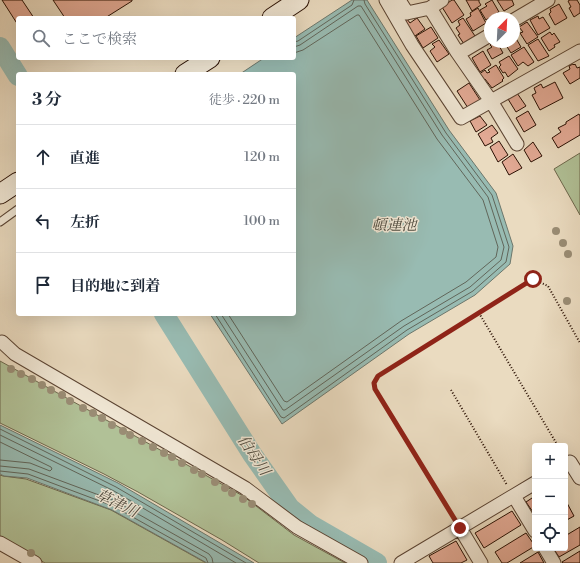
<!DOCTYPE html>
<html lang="ja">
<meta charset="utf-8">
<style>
body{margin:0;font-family:"Libre Bodoni","Noto Serif JP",serif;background:#f2f2f3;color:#1f2937}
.controls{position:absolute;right:12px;bottom:12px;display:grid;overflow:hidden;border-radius:4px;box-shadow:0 4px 16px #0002}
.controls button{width:36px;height:36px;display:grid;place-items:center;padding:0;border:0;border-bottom:1px solid #e0e1e3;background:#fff;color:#1f2937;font:20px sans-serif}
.compass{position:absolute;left:484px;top:12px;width:36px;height:36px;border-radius:50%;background:#fff;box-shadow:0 4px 16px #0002;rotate:24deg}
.stop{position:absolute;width:12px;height:12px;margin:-9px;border:3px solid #8f2418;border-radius:50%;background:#fff}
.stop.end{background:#8f2418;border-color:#fff;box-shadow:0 1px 4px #0008}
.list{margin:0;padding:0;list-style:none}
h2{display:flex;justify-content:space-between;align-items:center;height:52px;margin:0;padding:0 16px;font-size:17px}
h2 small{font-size:13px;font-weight:400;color:#747a83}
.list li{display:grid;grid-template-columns:26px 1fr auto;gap:12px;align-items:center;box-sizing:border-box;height:64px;padding:0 16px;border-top:1px solid #e0e1e3}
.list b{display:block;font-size:15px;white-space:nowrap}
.list em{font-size:13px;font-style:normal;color:#747a83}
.icon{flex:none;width:22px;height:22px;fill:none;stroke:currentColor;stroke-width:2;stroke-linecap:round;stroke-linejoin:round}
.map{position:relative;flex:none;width:580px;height:563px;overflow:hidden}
.search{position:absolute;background:#fff;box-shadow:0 4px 16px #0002;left:16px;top:16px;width:280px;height:44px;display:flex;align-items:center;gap:10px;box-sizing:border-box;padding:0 14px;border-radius:4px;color:#747a83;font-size:15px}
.panel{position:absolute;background:#fff;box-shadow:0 4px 16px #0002;left:16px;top:72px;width:280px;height:244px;border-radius:4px}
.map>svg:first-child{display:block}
.green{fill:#b1c197;stroke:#6e684d}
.water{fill:#98bbb2;stroke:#6c776c}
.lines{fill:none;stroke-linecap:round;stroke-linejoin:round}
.shore{stroke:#61665a;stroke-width:1}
.river{stroke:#98bbb2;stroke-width:20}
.building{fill:#e3aa95;stroke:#2a1003}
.lane-casing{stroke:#5a4332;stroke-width:9}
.street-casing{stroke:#5a4332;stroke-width:15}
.secondary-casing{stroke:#2a1003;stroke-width:21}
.path{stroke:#2a1003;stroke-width:2;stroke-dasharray:1 2;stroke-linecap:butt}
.lane{stroke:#f1e8d6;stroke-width:7}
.street{stroke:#f1e8d6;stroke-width:13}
.secondary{stroke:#f1e8d6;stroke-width:19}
.tree{fill:#9a8d75}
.route{stroke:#8f2418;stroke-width:5}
.labels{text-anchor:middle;stroke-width:3;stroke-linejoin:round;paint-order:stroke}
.water-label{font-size:15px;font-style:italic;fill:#504c40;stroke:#f1e8d6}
</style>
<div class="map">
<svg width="580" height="563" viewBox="0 0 580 563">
<rect width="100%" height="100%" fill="#eadbc0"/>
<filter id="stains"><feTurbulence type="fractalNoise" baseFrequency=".005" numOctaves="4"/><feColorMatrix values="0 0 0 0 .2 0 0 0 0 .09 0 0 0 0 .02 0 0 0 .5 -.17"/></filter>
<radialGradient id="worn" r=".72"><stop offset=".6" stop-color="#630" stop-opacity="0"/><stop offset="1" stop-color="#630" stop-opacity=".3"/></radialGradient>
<path class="green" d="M580 153V215L554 169Z
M0 361 243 496 294 535 345 563H259L222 540 138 492 104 474 0 423Z
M0 475 3 476 26 479 111 510 206 563H45L0 538Z"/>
<path class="water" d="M352 0H367L449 130 496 193 513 246 510 264 475 295 409 334 282 424 210 314H294V74H240L264 58H294V38Z
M0 425 118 483 254 563H207L112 510 27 478 4 476 0 474Z"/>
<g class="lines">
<path class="shore" d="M294 42 298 41 352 5 354 0
M215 314 281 417 284 418 407 330 473 291 506 262 509 247 492 195 446 133 365 4 364 0
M221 314 283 410H285L404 326 470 287 501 260 504 247 488 197 442 135 361 6H358L300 45 294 47
M228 314 284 401 287 402 401 321 466 282 496 257 498 247 483 200 437 139 359 15H357L303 50 294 53
M0 429 116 487 246 563
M0 435 114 491 236 563
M0 442 51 467 52 469 50 471 30 463 0 460
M0 466 29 469 115 501 209 554 212 558 213 563
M0 471 28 474 113 506 206 558 208 563"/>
<path class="river" d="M0 47 18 76
M164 314 252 454 290 508 311 525 377 563"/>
</g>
<path class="building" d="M2 0H22L34 18H18V25Z
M53 0H132V1L105 18H65Z
M452 0H454L464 15 452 23 442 7Z
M466 0H479V2L481 5 472 11Z
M492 0 499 12 486 20 480 10 487 6 485 4Z
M497 0H512L514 5 504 11Z
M570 0H577L580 5V13L574 17 569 8 571 7 568 1Z
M559 4 567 18 555 25 549 14 551 12 550 9Z
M478 8 486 23 473 31 466 19 471 16 470 13Z
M538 16 539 19 543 17 550 28 538 35 530 20Z
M417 18 425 29 412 38 402 23 407 19 410 23Z
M463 18 475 36 464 44 458 35 460 34 456 28 460 25 458 21Z
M527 22 538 37 527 44 520 33 523 32 519 27Z
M431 27 438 38 423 48 416 36Z
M550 32 552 35 554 33 560 42 554 45 555 47 549 51 541 38Z
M514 35 521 47 511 53 504 42H514Z
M538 39 549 56 538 61 528 45Z
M439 40 449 54 437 62 430 51 435 47 432 44Z
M494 42H497L503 53 492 59 487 50 492 47 490 45Z
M524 47 534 62 528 66 523 62 518 66 511 55Z
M483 51 491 65 480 72 472 58Z
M509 56 518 69 508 77 505 72 503 73 499 67 501 65 499 62Z
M573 64 574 65 575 64 577 68 580 67V78L570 84 563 73 570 69 569 66Z
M496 65 504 78 502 80 503 81 492 88 485 79 482 81 478 75 485 70 487 73 490 72 488 70Z
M555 82 563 98 540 110 532 95 536 93 534 88 541 84 543 88Z
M469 83 480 100 468 108 457 91Z
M517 93 526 106 516 112 508 99Z
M528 111 536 125 524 132 516 118Z
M579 114 580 116V135L558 148 552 138 561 132 558 128 566 124V122Z
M480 116 487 125 476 132 470 121Z
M492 125 498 133 491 138 493 142 485 146 478 134Z
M499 141 508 155 498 162 490 147Z
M533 142 542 156 531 162 524 150Z
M513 154 522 168 509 175 502 162Z
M535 496V515L526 502Z
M567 503 574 516 565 521V504Z
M512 511 521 525 484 548 475 533Z
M580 527V545L559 557 553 548H565V536Z
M526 533 535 546 507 563H502L495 552Z
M456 541 467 560 461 563H433L429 556Z
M580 551V563H563L562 562Z
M538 552 544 563H520Z"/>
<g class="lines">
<g class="lane-casing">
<path id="lane" d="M0 222 18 209"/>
</g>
<g class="street-casing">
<path id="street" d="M386 0 412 45 461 118 580 51
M399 0 407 13 430 8 442 0
M430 8 457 52 463 51 490 35
M514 20 548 0
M457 52 491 101 517 144
M2 342 15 354 245 488 297 527 361 563
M570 462 580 478
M514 496 535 531
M460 528 481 563
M0 543 35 563
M545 548 554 563
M401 563 535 483"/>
</g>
<g class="secondary-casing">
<path id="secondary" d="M272 18 299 0
M185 74 210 58
M0 194 18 182"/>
</g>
<path class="path" d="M479 313 558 446
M451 390 507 485
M454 519 375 389 374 383 378 376 533 279 548 286 580 343"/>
<use href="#lane" class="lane"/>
<use href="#street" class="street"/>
<use href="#secondary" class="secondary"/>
</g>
<g class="tree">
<circle cx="556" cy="231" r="4"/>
<circle cx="563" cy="243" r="4"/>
<circle cx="568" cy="254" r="4"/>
<circle cx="567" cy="301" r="4"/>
<circle cx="11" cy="369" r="4"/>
<circle cx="21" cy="374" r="4"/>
<circle cx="32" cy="379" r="4"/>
<circle cx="42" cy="385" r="4"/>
<circle cx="51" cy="390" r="4"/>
<circle cx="62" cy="395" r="4"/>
<circle cx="70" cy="401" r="4"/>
<circle cx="83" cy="408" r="4"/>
<circle cx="93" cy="413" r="4"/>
<circle cx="102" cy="418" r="4"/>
<circle cx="112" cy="425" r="4"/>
<circle cx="123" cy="431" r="4"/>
<circle cx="130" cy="435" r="4"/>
<circle cx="142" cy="441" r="4"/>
<circle cx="153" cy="447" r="4"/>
<circle cx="164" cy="453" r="4"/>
<circle cx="172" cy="457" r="4"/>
<circle cx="182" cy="463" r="4"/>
<circle cx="194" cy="470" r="4"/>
<circle cx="202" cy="474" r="4"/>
<circle cx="215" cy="482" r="4"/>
<circle cx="225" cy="488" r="4"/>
<circle cx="232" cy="493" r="4"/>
<circle cx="243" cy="499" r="4"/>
<circle cx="252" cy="504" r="4"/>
<circle cx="31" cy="553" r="4"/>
</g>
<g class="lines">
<path class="route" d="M460 528 375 389 374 383 378 376 533 279"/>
</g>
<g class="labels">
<g class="water-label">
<text x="394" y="230">頓連池</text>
<text transform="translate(254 455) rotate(56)" y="5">伯母川</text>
<text transform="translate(117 503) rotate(26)" y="5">草津川</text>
</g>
</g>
<rect width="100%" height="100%" filter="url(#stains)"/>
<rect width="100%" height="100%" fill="url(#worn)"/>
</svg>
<div class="controls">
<button>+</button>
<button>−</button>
<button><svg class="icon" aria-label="locate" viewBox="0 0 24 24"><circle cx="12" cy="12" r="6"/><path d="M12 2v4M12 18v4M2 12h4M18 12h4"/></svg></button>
</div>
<svg class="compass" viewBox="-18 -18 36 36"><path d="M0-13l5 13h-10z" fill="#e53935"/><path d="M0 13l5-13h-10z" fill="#747a83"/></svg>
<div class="stop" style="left:533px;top:279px"></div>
<div class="stop end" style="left:460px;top:528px"></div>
<div class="search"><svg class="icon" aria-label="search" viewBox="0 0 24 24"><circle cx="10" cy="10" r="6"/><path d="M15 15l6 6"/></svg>ここで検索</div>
<section class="panel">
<h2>3 分<small>徒歩 · 220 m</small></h2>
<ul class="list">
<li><svg class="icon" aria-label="ahead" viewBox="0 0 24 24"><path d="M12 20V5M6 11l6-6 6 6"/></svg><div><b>直進</b></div><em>120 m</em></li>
<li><svg class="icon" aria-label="left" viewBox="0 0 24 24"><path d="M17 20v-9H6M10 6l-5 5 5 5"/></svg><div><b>左折</b></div><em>100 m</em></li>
<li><svg class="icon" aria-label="arrive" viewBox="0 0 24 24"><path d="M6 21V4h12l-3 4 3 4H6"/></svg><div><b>目的地に到着</b></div></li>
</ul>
</section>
</div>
